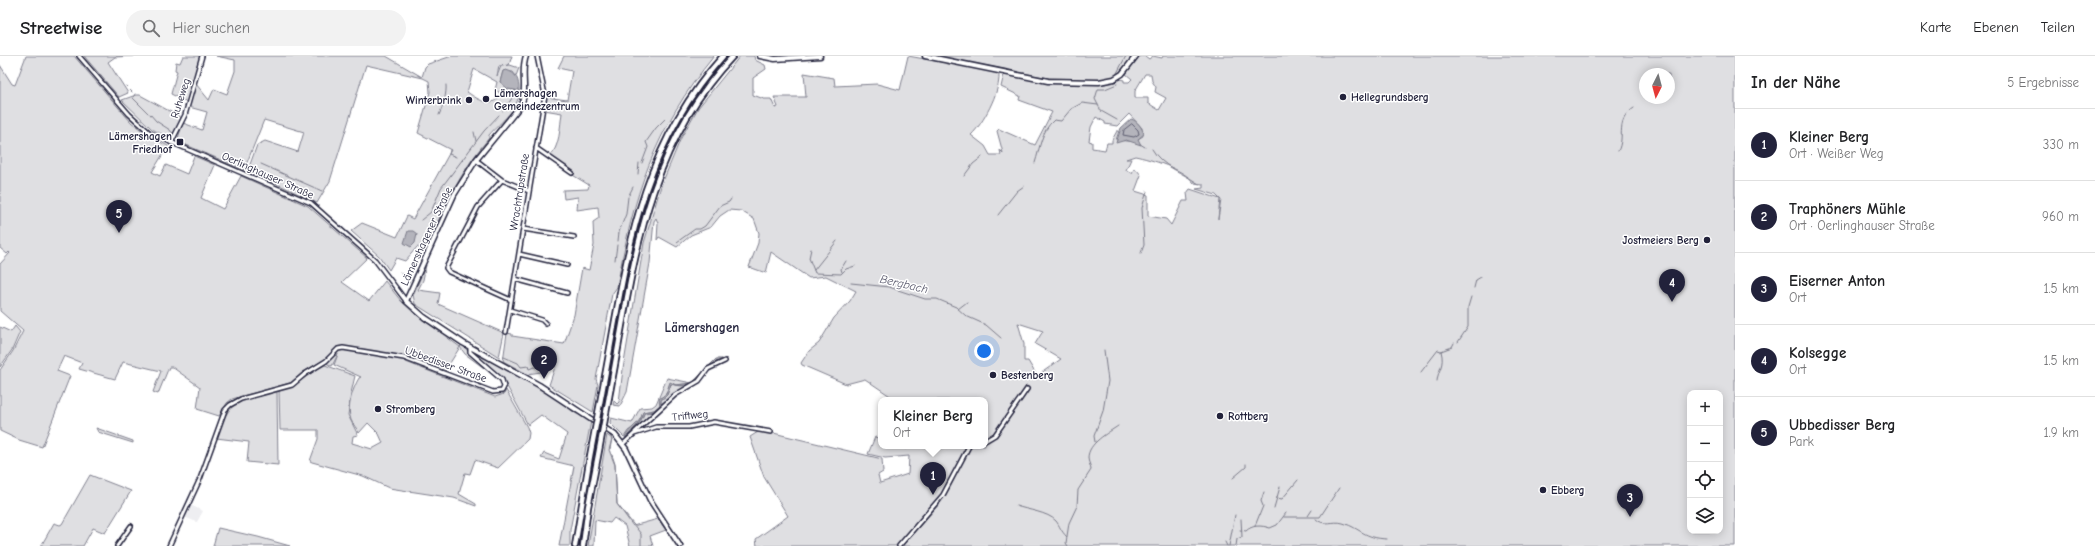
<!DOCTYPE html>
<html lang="de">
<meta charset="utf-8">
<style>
body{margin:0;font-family:"Comic Neue",sans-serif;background:#f2f2f2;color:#202124}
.controls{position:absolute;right:12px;bottom:12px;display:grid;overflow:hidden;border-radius:8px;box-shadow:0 2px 10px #0003}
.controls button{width:36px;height:36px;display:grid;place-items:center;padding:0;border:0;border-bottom:1px solid #e0e0e0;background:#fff;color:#202124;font:20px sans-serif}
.compass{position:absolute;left:1639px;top:12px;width:36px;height:36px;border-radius:50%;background:#fff;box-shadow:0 2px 10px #0003;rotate:186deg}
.you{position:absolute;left:984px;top:295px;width:14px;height:14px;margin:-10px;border:3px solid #fff;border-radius:50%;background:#1a73e8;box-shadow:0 0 0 6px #1a73e833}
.badge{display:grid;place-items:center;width:26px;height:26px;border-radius:50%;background:#22223b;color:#fff;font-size:13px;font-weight:700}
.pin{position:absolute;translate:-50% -33px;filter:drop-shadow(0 1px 2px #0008)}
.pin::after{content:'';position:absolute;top:21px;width:14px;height:12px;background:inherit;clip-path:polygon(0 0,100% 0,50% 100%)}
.popup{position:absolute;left:878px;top:341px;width:110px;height:52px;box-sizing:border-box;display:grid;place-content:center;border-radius:8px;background:#fff;filter:drop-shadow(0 1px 3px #0005);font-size:13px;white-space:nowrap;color:#757577}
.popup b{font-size:15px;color:#202124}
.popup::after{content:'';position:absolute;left:50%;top:100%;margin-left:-8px;border:8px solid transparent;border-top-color:#fff}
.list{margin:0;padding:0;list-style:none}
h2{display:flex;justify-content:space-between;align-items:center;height:52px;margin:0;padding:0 16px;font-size:17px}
h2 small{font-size:13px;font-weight:400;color:#757577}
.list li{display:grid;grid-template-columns:26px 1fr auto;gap:12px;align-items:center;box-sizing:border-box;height:72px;padding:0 16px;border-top:1px solid #e0e0e0}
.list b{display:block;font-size:15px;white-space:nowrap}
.list p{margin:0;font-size:13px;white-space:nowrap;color:#757577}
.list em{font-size:13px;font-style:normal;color:#757577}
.icon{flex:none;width:22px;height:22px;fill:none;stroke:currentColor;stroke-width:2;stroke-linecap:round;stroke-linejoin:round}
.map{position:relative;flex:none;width:1735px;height:490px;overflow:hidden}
header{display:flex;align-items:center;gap:24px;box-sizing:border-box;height:56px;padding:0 20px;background:#fff;border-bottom:1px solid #e0e0e0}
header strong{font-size:19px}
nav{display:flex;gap:22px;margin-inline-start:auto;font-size:14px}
.search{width:280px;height:36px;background:#f2f2f2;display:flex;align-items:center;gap:10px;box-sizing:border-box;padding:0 14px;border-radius:22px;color:#757577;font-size:15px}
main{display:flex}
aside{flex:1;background:#fff}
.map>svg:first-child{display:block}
.built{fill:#eeeef1}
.green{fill:#dfdfe2;stroke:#80808e;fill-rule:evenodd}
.water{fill:#b4b4bc;stroke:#7a7a88}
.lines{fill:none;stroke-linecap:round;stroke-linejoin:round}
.shore{stroke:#5c5c6f;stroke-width:1}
.stream{stroke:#7a7a88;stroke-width:1}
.minor-casing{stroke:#22223b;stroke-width:6}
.major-casing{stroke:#22223b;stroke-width:7}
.highway-casing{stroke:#22223b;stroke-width:8}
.minor{stroke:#fff;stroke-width:3}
.major{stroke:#fff;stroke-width:4}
.highway{stroke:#fff;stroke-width:4.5}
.highway-bridge-casing{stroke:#22223b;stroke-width:8;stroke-linecap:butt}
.highway-bridge{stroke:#fff;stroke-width:4.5}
.poi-dot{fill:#22223b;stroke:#fff;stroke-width:1.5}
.labels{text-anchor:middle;stroke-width:3;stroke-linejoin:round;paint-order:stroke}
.poi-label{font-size:11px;font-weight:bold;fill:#22223b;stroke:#fff;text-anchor:start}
.street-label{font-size:11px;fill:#22223b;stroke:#fff}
.water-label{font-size:12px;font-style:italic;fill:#5c5c6f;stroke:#fff}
.quarter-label{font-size:13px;font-weight:bold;fill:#22223b;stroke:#fff}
</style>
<header>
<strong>Streetwise</strong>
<div class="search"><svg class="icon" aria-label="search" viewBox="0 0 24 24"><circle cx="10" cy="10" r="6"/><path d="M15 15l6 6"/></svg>Hier suchen</div>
<nav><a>Karte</a><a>Ebenen</a><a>Teilen</a></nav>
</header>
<main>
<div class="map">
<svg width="1735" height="490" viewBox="0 0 1735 490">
<rect width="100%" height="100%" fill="#fff"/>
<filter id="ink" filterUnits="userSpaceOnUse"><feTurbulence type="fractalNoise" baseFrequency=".025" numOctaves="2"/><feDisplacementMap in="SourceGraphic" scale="8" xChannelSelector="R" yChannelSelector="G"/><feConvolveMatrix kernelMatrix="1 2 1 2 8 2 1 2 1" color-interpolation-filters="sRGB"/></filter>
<g filter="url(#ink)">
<path class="built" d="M190 449 203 455 197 466 184 461Z"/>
<path class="green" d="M26 0H74L131 66 149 80 168 90 152 116 160 120 166 109 187 118 194 100 215 109 201 142 223 153 241 120 308 150 367 202 342 226 369 245 385 225 401 245 414 257 460 291 462 289C474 303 490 313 503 326L465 298 460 291 445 315 407 300 406 306 495 341 504 338 506 334 527 371 529 377 528 383 498 412 475 404 470 418 465 417 459 438 476 448V450L454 442 389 432 363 420 312 406 310 405 318 383V374H280L279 335C297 330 309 317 325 309L355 320 351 337 348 359 358 379 353 380 352 387 372 393 383 387 379 378 368 367 359 377C357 372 353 369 351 364 346 351 353 332 359 322L361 321 334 309 338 298 332 310 326 307 338 295 343 294 337 291 324 304 303 316 290 327 232 343 227 347 219 360 197 353 200 331 172 311H169L158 338 153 336 161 315 123 306 115 323 79 313 82 307 64 300 57 315 70 320 42 391 19 384 0 375V314L13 295 23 275 0 255V208L10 197 9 196 7 198 0 192V9L12 28 15 29Z
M84 0H134L115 1 108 6 128 37 119 41Z
M183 0H200L187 46 171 38 177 15 175 14 176 6 180 7Z
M216 0H386L422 21 425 11 428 8 452 0H512L509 9 499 10 497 20 501 10 510 9 519 12 516 20 513 16 503 15 500 26 513 34 519 35C519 54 501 65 489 79V82C460 115 442 155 425 195L417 191 405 205 396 202 389 214 379 200 351 175 362 167 397 181 407 160 413 163 451 94 418 77 430 36 429 25 423 22 366 9 330 125 317 147 248 114 257 89 265 85 298 96 304 76 264 64 244 114 177 85 183 67 202 74 207 56 189 51 196 28 209 44 214 33 227 38 235 15V4ZM474 13 497 26 495 34 499 36 500 39C492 54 476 42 467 36Z
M564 0H714C654 73 633 140 617 231L612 238 596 323 598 329 593 356 549 329 556 308 539 301 537 305 543 311 541 316 527 318 503 305 507 277 512 278V280L564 288 574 259 582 212 589 214 594 189 593 166 599 162 598 151 577 154 578 141 564 143 563 134 588 133 589 129 571 118 549 100C560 93 560 69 562 57L544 54 546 41 567 44 572 15 558 12Z
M740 0H754L755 4 765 9 766 13 753 22V39L764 43H771L775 52 778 51 774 41H806L804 17 834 22 835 30 877 28 900 34 908 0 997 16 999 19C1000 36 983 68 971 79L985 90 990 99H1001L1000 94 1003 97 997 75 999 73 1035 89 1052 56 1019 44 1020 40 1001 31 1004 18 1047 27 1105 28 1120 23 1124 24V26H1129L1132 23 1126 18 1139 0H1145L1149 3 1153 0 1162 2 1163 0H1735V490H902L942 445 940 442 897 490H757L756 483 788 460 764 421 750 381 761 374 882 403 883 416 878 419 880 427 908 418 909 400 885 402 868 398 875 381 881 383V390H898L906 393 907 390H985V344H896L865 323 846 328 802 309 801 307 809 295 819 287 834 262 850 245 856 235 826 220 809 222 771 196 766 217 749 211 758 187 759 177 754 163 741 155 729 154 720 160 711 171 691 179 677 191 659 181 657 184 658 167 656 162 654 165 650 207 627 336 620 350 613 349 614 345 617 348 619 346 623 313 644 187 661 130 681 82 698 52ZM1145 18H1151L1152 25 1156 31 1155 36 1166 42 1159 54 1148 47V42H1135V35ZM1645 18H1669V42H1645ZM1129 58 1142 72 1143 80 1138 83V86L1116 84 1119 75H1117L1112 84V87H1107L1105 94 1092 92V86L1089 85 1091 71 1096 61 1105 66V68L1117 70ZM1135 100C1150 103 1184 113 1194 127L1203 128V132L1196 133 1216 139 1221 144 1218 163 1220 143 1190 133 1187 137 1188 145H1183L1171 169 1166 163 1148 160V139L1135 135 1141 119 1137 114 1134 113 1132 117 1126 114 1131 103H1126ZM1018 267 1043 275 1035 288 1061 303 1037 320 1028 305H1024V288ZM1690 337H1720V475H1690Z
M936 0H1133L1121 17 1113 21 1099 24 1049 22Z
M136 39H140L182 62 172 81 169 82 152 73 122 44Z
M426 209 423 224 418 234 440 237 438 248 504 277 499 301 415 248 413 239Z
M15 270 20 276 19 278 12 294 0 311V271L11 276Z
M472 296 542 332 591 365 570 474V490H559L574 410 541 402 544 397 559 403 567 378 541 359 528 369 503 323Z
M719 303 723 305 708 312 694 328 676 336 636 373 632 375 626 383 625 382C631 375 642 367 644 357L654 356 661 350V344L667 339 671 328C702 337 698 312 719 303Z
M667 322 692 327 676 329 670 327 666 338 659 343 660 349 654 354 643 356 639 367 628 375 624 381 610 367 611 362 632 367 640 352 652 351 656 348Z
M277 335 278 409 247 406 249 386 216 382C230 341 238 346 277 335Z
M96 372 133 385V387L98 376Z
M607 379 612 383 609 394 615 409 617 448 633 470 658 463 666 474 650 480 653 490H630L625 470 614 462 610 467 595 464 594 490H588Z
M90 419 131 435 105 477 93 472 83 490H41L54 467 60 469 62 468Z
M218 472 258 481 290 490H213Z"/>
<path class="water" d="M506 14C517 17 519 24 519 35L508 33 500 26 503 15Z
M1131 63C1138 65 1142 72 1144 78L1138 83 1141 89 1126 84 1116 87 1121 72Z
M408 175H413L417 178 415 187 411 191 404 187Z
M716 303H722C702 311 699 336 671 328L667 339 661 344V350C657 356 652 356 645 356 640 367 633 374 625 382 628 372 640 369 643 356L654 354 660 349 659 343 666 338 670 326 676 329 692 327Z"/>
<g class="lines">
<path class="shore" d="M1132 68 1138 74 1139 78 1134 81 1123 79 1124 74Z"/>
<path class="stream" d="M1116 19 1126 0
M1117 28 1105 33H1098L1095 43 1101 55 1117 64
M126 30 132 36
M135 38 133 42 148 57
M503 55 515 38V34
M150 58 156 65 170 74 173 78
M439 59C443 51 447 37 446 29
M474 76 476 85
M1140 88 1145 91
M1152 93C1162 111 1182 116 1199 128
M450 94 449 98 456 101
M1618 95C1626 80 1614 65 1634 52
M642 107 648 91 646 86 656 72 665 63
M1035 107C1040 92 1041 75 1054 64L1061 65 1071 53 1082 47 1098 49
M261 108 322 135
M638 118 639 107
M964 120 973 108 982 101
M629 139 633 131
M998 159 1017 135 1024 130
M421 164 431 156 441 132 484 75 499 59
M618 185 619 176 626 158 628 141
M677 186 695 173H700L705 170 720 150 729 146 731 143
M811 193 809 202 815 217 841 218 846 213 855 210
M1141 197 1144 189 1142 152 1147 135
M615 204 617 189
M814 214 837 185
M400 216 410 227
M842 216 841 213 846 205
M851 227 889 231 925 243H937L956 251 966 260 986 269 1001 282
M1474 232 1476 224 1481 221
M958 253 967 246
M1458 286 1468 271V251L1471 241
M504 301 518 307 521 311 528 310 529 313 534 311 541 312
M1421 316 1438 294 1441 295
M1437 325C1438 313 1445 310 1441 295L1452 291 1454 287
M571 354 577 358
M640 374 658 369H692
M609 379 612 382 610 393 615 408 617 448 641 478V490
M1095 386 1094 380 1103 355 1108 325 1104 294
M1233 422 1246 411V408
M1277 442 1282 443 1298 424
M1016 450C1027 454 1048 456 1056 465 1060 470 1060 474 1067 481
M1274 452 1280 431
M1308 460 1312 454
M1284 461H1320L1339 432
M1316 463C1324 471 1333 464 1343 467 1362 473 1363 482 1387 483
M1255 470 1263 450 1261 445 1264 436
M1240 474 1246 475C1252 469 1261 469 1270 472L1277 469 1286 457
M1225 486 1227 490
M1068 490 1066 487 1069 467 1077 450 1078 434 1091 414C1091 410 1088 406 1088 402 1088 387 1108 377 1118 370
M1229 490 1235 459
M1236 490 1237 483 1242 481 1241 463"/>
<g class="minor-casing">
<path id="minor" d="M79 0 129 58 150 77 311 147 375 204 406 245
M171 87 185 59 202 0
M536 92 572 117
M476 104 502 124 529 135
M502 124 478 151 446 212 449 216 511 244
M523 173 574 181
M519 198 567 209
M515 223 567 237
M510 254 542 264 546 268
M506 276 545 39 537 0
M635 376 675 339 699 325 708 313 725 305
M985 385 995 379 1027 333
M623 388 634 378 656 371H689L714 366 771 376
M117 490 131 470
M169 490 200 423 225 354 230 349 241 343 292 329 305 318 326 305 338 293 343 292 404 302 493 336 502 335 504 331 502 324 470 296V291
M899 490 943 439 969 390"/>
</g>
<g class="major-casing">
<path id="major" d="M526 0C520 16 528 34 521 49L476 104 454 139 406 245 424 261 463 287 539 329 615 379 626 393 650 444 680 490
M760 0 775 3 820 0
M925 0 1048 25 1099 26 1114 23 1122 18 1136 0"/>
</g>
<g class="highway-casing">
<path id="highway" d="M602 336C626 212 634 99 723 0
M609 341C633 217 642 95 733 0
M575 490 590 400
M583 490 588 451 597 405"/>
</g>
<use href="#minor" class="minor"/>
<use href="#major" class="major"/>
<use href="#highway" class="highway"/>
<g class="highway-bridge-casing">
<path id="highway-bridge" d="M590 400 602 336
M597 405 609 341"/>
</g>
<use href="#highway-bridge" class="highway-bridge"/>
</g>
</g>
<g class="poi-dot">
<circle cx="1343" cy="41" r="4"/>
<circle cx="486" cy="43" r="4"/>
<circle cx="469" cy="44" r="4"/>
<rect x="176" y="82" width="8" height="8" rx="2"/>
<circle cx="1707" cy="184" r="4"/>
<circle cx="993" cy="319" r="4"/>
<circle cx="378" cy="353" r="4"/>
<circle cx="1220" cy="360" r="4"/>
<circle cx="1543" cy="434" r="4"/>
</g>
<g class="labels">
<g class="poi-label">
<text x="494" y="41">Lämershagen<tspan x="494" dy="13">Gemeindezentrum</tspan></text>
<text x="1351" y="45">Hellegrundsberg</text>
<text x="461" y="48" text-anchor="end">Winterbrink</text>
<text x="172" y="84" text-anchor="end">Lämershagen<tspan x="172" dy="13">Friedhof</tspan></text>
<text x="1699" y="188" text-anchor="end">Jostmeiers Berg</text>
<text x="1001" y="323">Bestenberg</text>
<text x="386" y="357">Stromberg</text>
<text x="1228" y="364">Rottberg</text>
<text x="1551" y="438">Ebberg</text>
</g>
<g class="street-label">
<text transform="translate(180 42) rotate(-72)" y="4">Ruheweg</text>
<text transform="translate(268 119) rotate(24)" y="4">Oerlinghauser Straße</text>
<text transform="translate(519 136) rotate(-81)" y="4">Wrachtrupstraße</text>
<text transform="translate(426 180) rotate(-65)" y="4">Lämershagener Straße</text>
<text transform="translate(446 308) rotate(20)" y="4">Ubbedisser Straße</text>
<text transform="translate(690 359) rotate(-6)" y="4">Triftweg</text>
</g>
<g class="water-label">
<text transform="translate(904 228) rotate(13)" y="4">Bergbach</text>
</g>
<g class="quarter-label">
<text x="702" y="276">Lämershagen</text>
</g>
</g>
</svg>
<div class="controls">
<button>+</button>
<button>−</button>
<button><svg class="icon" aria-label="locate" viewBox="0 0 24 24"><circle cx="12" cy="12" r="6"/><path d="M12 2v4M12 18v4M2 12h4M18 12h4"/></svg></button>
<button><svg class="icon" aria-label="layers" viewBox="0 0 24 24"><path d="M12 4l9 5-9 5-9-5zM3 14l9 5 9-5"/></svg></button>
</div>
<svg class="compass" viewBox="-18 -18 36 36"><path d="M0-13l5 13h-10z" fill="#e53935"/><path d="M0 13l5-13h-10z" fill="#757577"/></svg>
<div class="you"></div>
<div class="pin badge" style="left:933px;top:439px">1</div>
<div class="popup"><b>Kleiner Berg</b>Ort</div>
<div class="pin badge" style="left:544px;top:323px">2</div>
<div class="pin badge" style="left:1630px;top:461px">3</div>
<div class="pin badge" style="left:1672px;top:246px">4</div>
<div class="pin badge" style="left:119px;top:177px">5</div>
</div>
<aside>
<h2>In der Nähe<small>5 Ergebnisse</small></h2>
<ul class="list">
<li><span class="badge">1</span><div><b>Kleiner Berg</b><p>Ort · Weißer Weg</p></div><em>330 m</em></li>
<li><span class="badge">2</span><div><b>Traphöners Mühle</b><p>Ort · Oerlinghauser Straße</p></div><em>960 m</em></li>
<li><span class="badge">3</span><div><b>Eiserner Anton</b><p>Ort</p></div><em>1.5 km</em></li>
<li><span class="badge">4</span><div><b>Kolsegge</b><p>Ort</p></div><em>1.5 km</em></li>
<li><span class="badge">5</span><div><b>Ubbedisser Berg</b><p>Park</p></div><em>1.9 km</em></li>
</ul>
</aside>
</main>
